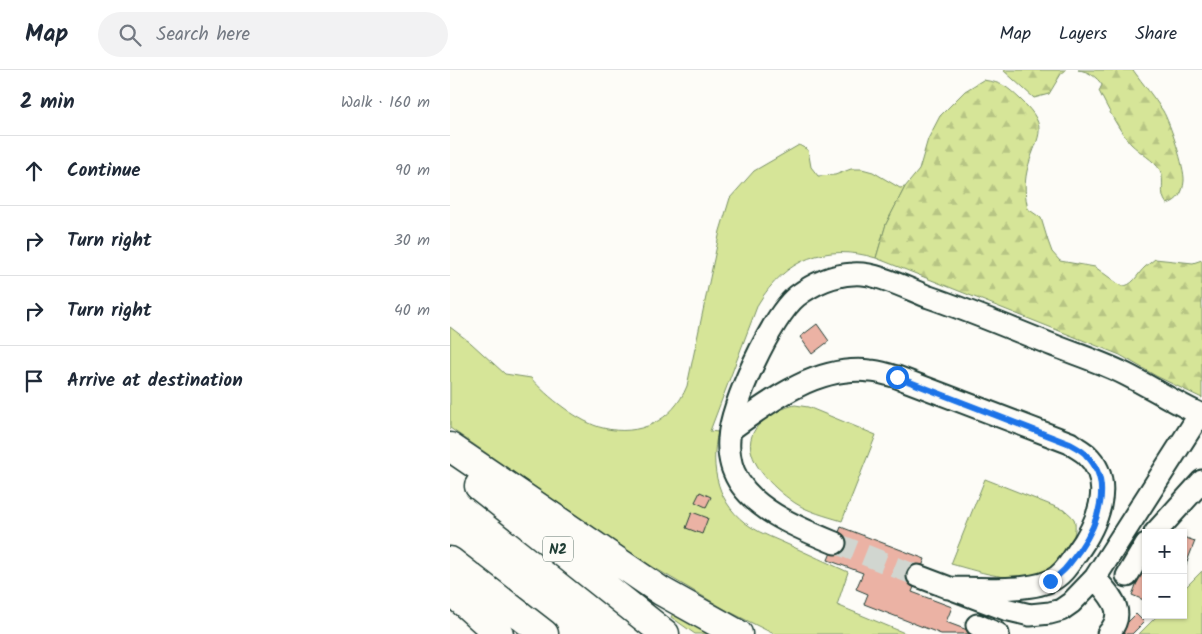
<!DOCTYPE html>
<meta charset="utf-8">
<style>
body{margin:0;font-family:Kalam,sans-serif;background:#f2f2f3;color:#1f2937}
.controls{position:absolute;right:15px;bottom:15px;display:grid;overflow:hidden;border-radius:0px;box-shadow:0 1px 4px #0004}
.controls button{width:45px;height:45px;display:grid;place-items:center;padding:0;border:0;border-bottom:1px solid #e0e1e3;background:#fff;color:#1f2937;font:25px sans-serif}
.stop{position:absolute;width:15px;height:15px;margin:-11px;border:4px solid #1a73e8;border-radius:50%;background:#fff}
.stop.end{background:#1a73e8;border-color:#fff;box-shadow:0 1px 5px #0008}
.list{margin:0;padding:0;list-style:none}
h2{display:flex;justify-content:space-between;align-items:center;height:65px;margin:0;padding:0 20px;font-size:21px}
h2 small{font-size:16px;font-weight:400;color:#747a83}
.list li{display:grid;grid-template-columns:32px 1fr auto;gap:15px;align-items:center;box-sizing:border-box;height:70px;padding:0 20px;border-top:1px solid #e0e1e3}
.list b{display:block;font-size:19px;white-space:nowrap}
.list em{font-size:16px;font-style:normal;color:#747a83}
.icon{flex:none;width:28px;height:28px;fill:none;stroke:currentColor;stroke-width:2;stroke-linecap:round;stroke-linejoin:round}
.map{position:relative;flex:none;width:752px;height:564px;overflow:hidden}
header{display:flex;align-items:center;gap:30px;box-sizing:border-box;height:70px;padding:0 25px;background:#fff;border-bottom:1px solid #e0e1e3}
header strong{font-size:24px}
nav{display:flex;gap:28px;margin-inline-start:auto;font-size:18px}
.search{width:350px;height:45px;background:#f2f2f3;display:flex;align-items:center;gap:12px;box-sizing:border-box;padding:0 18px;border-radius:28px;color:#747a83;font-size:19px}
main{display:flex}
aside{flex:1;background:#fff}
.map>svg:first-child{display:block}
.grass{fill:#d6e598;stroke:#7a9166}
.forest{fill:url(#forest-firs);stroke:#7a9166}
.building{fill:#ebb2a4;stroke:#1f3d34}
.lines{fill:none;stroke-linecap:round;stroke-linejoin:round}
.minor-tunnel{stroke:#d1d6d0;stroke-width:21;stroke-dasharray:21 11;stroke-linecap:butt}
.minor-casing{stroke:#1f3d34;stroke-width:25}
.highway-casing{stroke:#1f3d34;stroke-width:31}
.minor{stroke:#fdfcf7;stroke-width:21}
.highway{stroke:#fdfcf7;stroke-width:28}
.route{stroke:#1a73e8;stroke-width:6}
.labels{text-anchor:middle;stroke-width:4;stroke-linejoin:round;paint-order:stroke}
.shield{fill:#fdfcf7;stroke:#62766e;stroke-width:1}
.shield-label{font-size:15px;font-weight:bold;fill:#1f3d34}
</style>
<header>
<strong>Map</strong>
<div class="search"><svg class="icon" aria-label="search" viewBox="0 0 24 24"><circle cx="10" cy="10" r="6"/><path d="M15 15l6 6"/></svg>Search here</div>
<nav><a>Map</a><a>Layers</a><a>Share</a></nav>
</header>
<main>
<aside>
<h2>2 min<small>Walk · 160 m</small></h2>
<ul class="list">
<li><svg class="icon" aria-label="ahead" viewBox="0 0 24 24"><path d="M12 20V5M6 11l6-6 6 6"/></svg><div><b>Continue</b></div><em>90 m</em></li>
<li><svg class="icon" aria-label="right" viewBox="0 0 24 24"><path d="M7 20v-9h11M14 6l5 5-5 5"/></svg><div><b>Turn right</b></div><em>30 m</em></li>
<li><svg class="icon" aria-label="right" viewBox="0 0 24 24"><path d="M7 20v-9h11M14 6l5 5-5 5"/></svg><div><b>Turn right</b></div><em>40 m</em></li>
<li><svg class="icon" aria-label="arrive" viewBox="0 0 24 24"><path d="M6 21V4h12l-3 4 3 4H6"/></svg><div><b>Arrive at destination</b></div></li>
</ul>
</aside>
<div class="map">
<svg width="752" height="564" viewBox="0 0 752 564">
<defs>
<pattern id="forest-firs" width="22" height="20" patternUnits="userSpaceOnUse" patternTransform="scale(1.25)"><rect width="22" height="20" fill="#d6e598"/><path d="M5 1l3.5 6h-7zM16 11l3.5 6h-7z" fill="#b7c584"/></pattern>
</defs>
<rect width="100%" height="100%" fill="#fdfcf7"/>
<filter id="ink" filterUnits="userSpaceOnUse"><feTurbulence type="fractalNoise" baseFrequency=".02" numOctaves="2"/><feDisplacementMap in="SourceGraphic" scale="10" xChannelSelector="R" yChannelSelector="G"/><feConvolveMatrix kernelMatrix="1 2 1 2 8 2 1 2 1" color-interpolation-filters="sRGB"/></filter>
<g filter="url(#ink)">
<path class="grass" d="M349 75 358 80 361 97 368 106 385 105 401 99H412L423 102 450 118 455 117 436 154 426 188C376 173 335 189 308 234L260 361 268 362C259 398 268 436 301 457 312 464 326 469 339 475 359 484 378 493 398 502L387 535 457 564H324L278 541 191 490 0 358V257L21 273 55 304 81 308C96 326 130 353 153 358 189 367 223 351 237 316L270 161 280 128 304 101Z
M345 335 358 337 426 365 392 451C376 446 359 442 345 433 329 422 308 404 302 384 293 357 324 340 345 335Z
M535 409 616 441C618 443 622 446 624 449 627 456 624 469 620 475 615 482 610 491 604 497 577 519 531 502 501 494Z
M752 501V564H689L708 545H733V520Z
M225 540 266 564H245L221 547Z"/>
<path class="forest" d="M553 0H616L611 4 599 24 584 28Z
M628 0H683C693 14 704 27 713 41 720 53 735 98 734 111 733 123 728 131 717 134 708 123 716 112 710 100 704 90 690 83 681 74 669 61 657 37 649 21L652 15C647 7 638 1 628 0Z
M533 10C553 13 556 16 570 29 603 60 585 66 577 101 574 115 575 126 578 139L591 148 598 171 602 182 610 191 645 197 671 216C683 217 687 204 695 197 698 194 702 192 705 189L743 193 752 190V328L706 306 670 285 426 188 436 154 455 117 469 100 478 69 490 46 515 21Z"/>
<path class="building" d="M367 254 379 271 362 284 350 267Z
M250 422 261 427 256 437 245 432Z
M242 442 258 448 252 464 236 458Z
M391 457 475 489 462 522 502 537 496 552 528 564H491L414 534 418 524 406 519 413 503 378 490Z
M733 467 745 471 735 497 733 496Z
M692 500 696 501V531L682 525Z
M686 544 694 552 682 564H666Z"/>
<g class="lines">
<path class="minor-tunnel" d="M385 473 468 506"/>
<g class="minor-casing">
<path id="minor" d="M280 360C320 331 367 295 420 301 429 301 438 305 447 307L620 373C625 377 631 380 636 384 667 413 646 457 626 484 619 494 612 506 600 511 576 522 525 518 498 518
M705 463 752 411
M385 473C351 459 299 439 284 402 280 393 278 379 279 369 280 336 322 246 347 226 363 214 383 205 403 204 426 202 458 219 479 227 520 241 560 258 600 274 625 284 651 292 675 304 701 317 725 333 752 345
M468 506 555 539 580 545 600 543 611 540 621 533 645 508 750 344
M677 506 696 474
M645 508C660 526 678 541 658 564
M527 555 548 564"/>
</g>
<g class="highway-casing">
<path id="highway" d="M0 377 211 521 288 564
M29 416 215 564
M0 491 94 564
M0 520 49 564"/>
</g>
<use href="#minor" class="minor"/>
<use href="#highway" class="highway"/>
</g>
</g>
<g class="lines" filter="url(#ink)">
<path class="route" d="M447 307 620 374C625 377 632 380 636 385 664 412 648 454 629 481 620 493 613 504 600 511"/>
</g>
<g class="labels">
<rect class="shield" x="93" y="466.5" width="30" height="25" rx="4"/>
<g class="shield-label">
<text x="108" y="484">N2</text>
</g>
</g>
</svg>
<div class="controls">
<button>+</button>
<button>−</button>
</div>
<div class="stop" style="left:447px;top:307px"></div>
<div class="stop end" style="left:600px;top:511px"></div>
</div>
</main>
